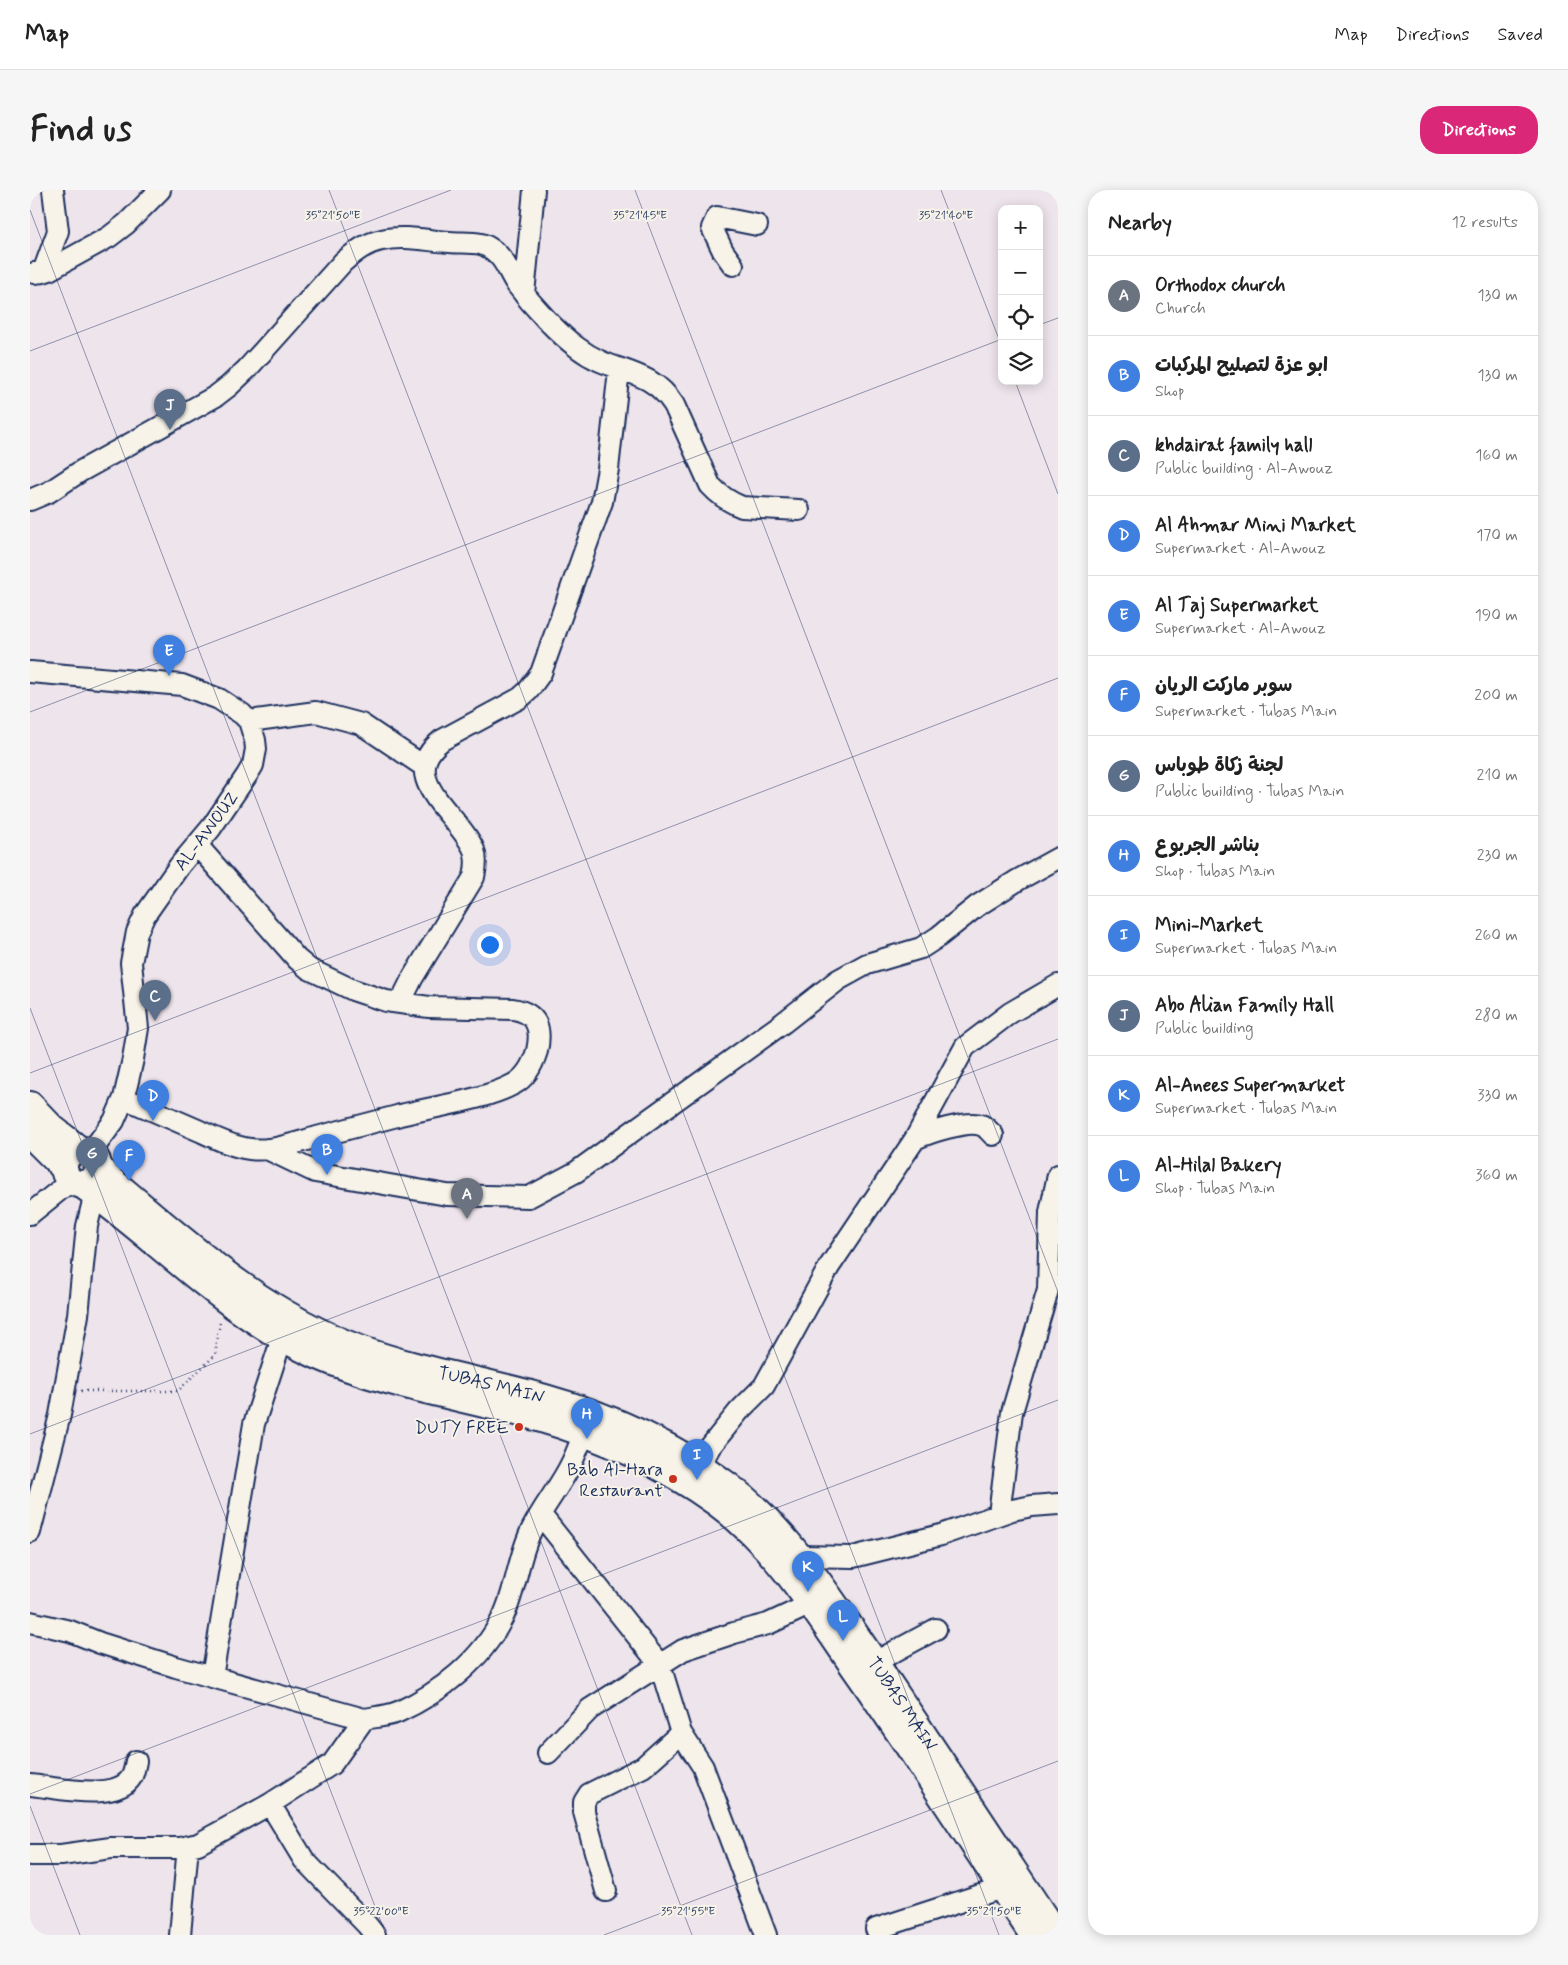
<!DOCTYPE html>
<meta charset="utf-8">
<style>
body{margin:0;font-family:Mynerve,"Playpen Sans Arabic",sans-serif;background:#f6f6f6;color:#222}
.controls{position:absolute;right:15px;top:15px;display:grid;overflow:hidden;border-radius:10px;box-shadow:0 2px 12px #0003}
.controls button{width:45px;height:45px;display:grid;place-items:center;padding:0;border:0;border-bottom:1px solid #e0e0e0;background:#fff;color:#222;font:25px sans-serif}
.you{position:absolute;left:459px;top:754px;width:18px;height:18px;margin:-12px;border:4px solid #fff;border-radius:50%;background:#1a73e8;box-shadow:0 0 0 8px #1a73e833}
.badge{display:grid;place-items:center;width:32px;height:32px;border-radius:50%;background:#db2777;color:#fff;font-size:16px;font-weight:700}
.pin{position:absolute;translate:-50% -41px;filter:drop-shadow(0 1px 2px #0008)}
.pin::after{content:'';position:absolute;top:26px;width:18px;height:15px;background:inherit;clip-path:polygon(0 0,100% 0,50% 100%)}
.list{margin:0;padding:0;list-style:none}
h2{display:flex;justify-content:space-between;align-items:center;height:65px;margin:0;padding:0 20px;font-size:21px}
h2 small{font-size:16px;font-weight:400;color:#767676}
.list li{display:grid;grid-template-columns:32px 1fr auto;gap:15px;align-items:center;box-sizing:border-box;height:80px;padding:0 20px;border-top:1px solid #e0e0e0}
.list b{display:block;font-size:19px;white-space:nowrap}
.list p{margin:0;font-size:16px;white-space:nowrap;color:#767676}
.list em{font-size:16px;font-style:normal;color:#767676}
.icon{flex:none;width:28px;height:28px;fill:none;stroke:currentColor;stroke-width:2;stroke-linecap:round;stroke-linejoin:round}
.map{position:relative;flex:none;width:1028px;height:1745px;overflow:hidden;border-radius:20px}
header{display:flex;align-items:center;gap:30px;box-sizing:border-box;height:70px;padding:0 25px;background:#fff;border-bottom:1px solid #e0e0e0}
header strong{font-size:24px}
nav{display:flex;gap:28px;margin-inline-start:auto;font-size:18px}
.intro{display:flex;align-items:center;justify-content:space-between;box-sizing:border-box;height:120px;padding:0 30px}
h1{margin:0;font-size:35px}
.button{padding:12px 22px;border-radius:20px;background:#db2777;color:#fff;font-size:18px;font-weight:700}
main{display:flex;gap:30px;padding:0 30px}
aside{flex:1;background:#fff;border-radius:20px;box-shadow:0 2px 12px #0003}
.map>svg:first-child{display:block}
.lines{fill:none;stroke-linecap:round;stroke-linejoin:round}
.minor-casing{stroke:#1b2f5e;stroke-width:24}
.major-casing{stroke:#1b2f5e;stroke-width:30}
.path{stroke:#1b2f5e;stroke-width:2.5;stroke-dasharray:1 4;stroke-linecap:butt}
.minor{stroke:#f7f3e8;stroke-width:20}
.major{stroke:#f7f3e8;stroke-width:26}
.ticks{fill:none;stroke:#1b2f5e;stroke-width:1;stroke-opacity:0.45}
.poi-dot{fill:#c8321e;stroke:#f7f3e8;stroke-width:2}
.labels{text-anchor:middle;stroke-width:4;stroke-linejoin:round;paint-order:stroke}
.street-label{font-size:18px;fill:#1b2f5e;stroke:#f7f3e8}
.poi-label{font-size:18px;fill:#1b2f5e;stroke:#f7f3e8;text-anchor:end}
.ticks-label{font-size:12px;text-anchor:middle;fill:#1b2f5e;stroke:#f7f3e8;stroke-width:4;stroke-linejoin:round;paint-order:stroke}
</style>
<header>
<strong>Map</strong>
<nav><a>Map</a><a>Directions</a><a>Saved</a></nav>
</header>
<div class="intro"><h1>Find us</h1><a class="button">Directions</a></div>
<main>
<div class="map">
<svg width="1028" height="1745" viewBox="0 0 1028 1745">
<rect width="100%" height="100%" fill="#eee4eb"/>
<filter id="ink" filterUnits="userSpaceOnUse"><feTurbulence type="fractalNoise" baseFrequency=".02" numOctaves="2"/><feDisplacementMap in="SourceGraphic" scale="10" xChannelSelector="R" yChannelSelector="G"/><feConvolveMatrix kernelMatrix="1 2 1 2 8 2 1 2 1" color-interpolation-filters="sRGB"/></filter>
<g filter="url(#ink)">
<g class="lines">
<g class="minor-casing">
<path id="minor" d="M703 75 693 61 682 38 687 27 727 35
M13 82 19 80 79 47 96 34 130 0
M4 83 13 82 28 41 23 0
M494 104 504 0
M0 310 19 302 51 281 186 206 199 196 217 179 313 72C325 62 336 53 352 50 373 45 399 51 420 52 430 53 441 52 451 54 455 55 460 58 464 61 476 70 479 84 487 95 502 115 528 144 548 158 583 185 619 176 644 215L680 295C689 305 699 312 712 317L769 320
M0 482 152 495 189 509 212 524 219 531 225 550 226 559 223 575 217 585 181 638 150 675 115 725 107 742 101 773 108 838 103 869 94 908 84 931 60 963
M219 531 286 522 331 534 395 577
M370 813 383 787 444 687C446 678 447 669 444 660 430 625 364 588 412 550L490 508 498 501 511 483 572 312 578 279 589 180
M94 908C119 919 145 930 170 941 185 948 203 957 220 959 242 962 265 953 287 947 313 940 340 933 367 926 401 917 455 910 484 894 497 887 503 874 507 861 512 838 507 823 483 819L399 817 356 811 323 800 279 779 267 769 167 655
M885 949C898 943 937 930 951 935 955 936 960 942 963 945
M237 959 285 982 417 1005 499 1007 546 982 753 833 808 790 837 774 891 758 908 747 947 716 988 690 1028 668
M0 1024 41 991
M670 1276 680 1257 709 1221 734 1196 799 1077 885 949 935 857 980 823 1028 795
M969 1324 982 1222 1018 1100 1020 1022 1028 985
M511 1325 630 1475 651 1543 613 1577 559 1604 554 1612V1622L576 1701
M0 1342 30 1225 48 1125 57 1036 65 1003
M762 1372 770 1366 823 1367 911 1345 982 1320 1002 1316 1028 1314
M0 1432 40 1441 70 1453 146 1477 334 1529
M845 1472 906 1439
M182 1487 224 1234 252 1148
M651 1543 673 1577 736 1745
M518 1563 560 1519 653 1460 704 1443 738 1434 781 1414
M0 1595C25 1597 88 1613 102 1586 104 1582 105 1576 106 1571
M240 1614 274 1670 337 1735 345 1745
M0 1665H31L81 1658H150L168 1654 240 1614 302 1574 334 1529C345 1527 358 1526 368 1522 410 1503 452 1470 473 1427 486 1400 488 1368 501 1341 512 1318 529 1298 540 1276 548 1261 552 1245 560 1230
M846 1739 972 1698
M150 1745 158 1656"/>
</g>
<g class="major-casing">
<g id="major">
<path d="M0 915 22 938 50 960"/>
<path d="M0 944 34 978"/>
<circle cx="51" cy="977" r="17"/>
<path id="s1" d="M68 976 75 985C156 1052 229 1122 330 1159 390 1181 453 1190 515 1208 579 1226 644 1255 697 1295 743 1329 775 1372 807 1418 827 1447 848 1477 868 1507 921 1586 973 1665 1026 1745"/>
<path d="M51 994C130 1050 196 1124 286 1165 356 1196 431 1206 505 1227 568 1245 633 1274 687 1313 745 1356 783 1417 824 1477 886 1565 944 1655 1003 1745"/>
</g>
</g>
<path class="path" d="M51 1201H148L185 1165 190 1132"/>
<use href="#minor" class="minor"/>
<use href="#major" class="major"/>
</g>
</g>
<path class="ticks" d="M299 0 969 1745M605 0 1028 1102M911 0 972 157M0 20 662 1745M1009 135 1028 128M0 161 421 0M985 191 1028 304M0 522 972 149M0 818 356 1745M0 883 1028 488M0 1244 1028 849M0 1604 1028 1210M0 1616 50 1745M574 1745 1028 1571"/>
<g class="poi-dot">
<circle cx="489" cy="1237" r="5"/>
<circle cx="643" cy="1289" r="5"/>
</g>
<g class="labels">
<g class="street-label">
<text transform="translate(176 641) rotate(-53)" y="6">AL-AWOUZ</text>
<text dy="6" stroke="none"><textPath href="#s1" startOffset="458">TUBAS MAIN</textPath></text>
<text dy="6" stroke="none"><textPath href="#s1" startOffset="998">TUBAS MAIN</textPath></text>
</g>
<g class="poi-label">
<text x="479" y="1243">DUTY FREE</text>
<text x="633" y="1285">Bab Al-Hara<tspan x="633" dy="21">Restaurant</tspan></text>
</g>
</g>
<g class="ticks-label">
<text x="303" y="29">35°21'50"E</text>
<text x="610" y="29">35°21'45"E</text>
<text x="916" y="29">35°21'40"E</text>
<text x="351" y="1725">35°22'00"E</text>
<text x="658" y="1725">35°21'55"E</text>
<text x="964" y="1725">35°21'50"E</text>
</g>
</svg>
<div class="controls">
<button>+</button>
<button>−</button>
<button><svg class="icon" aria-label="locate" viewBox="0 0 24 24"><circle cx="12" cy="12" r="6"/><path d="M12 2v4M12 18v4M2 12h4M18 12h4"/></svg></button>
<button><svg class="icon" aria-label="layers" viewBox="0 0 24 24"><path d="M12 4l9 5-9 5-9-5zM3 14l9 5 9-5"/></svg></button>
</div>
<div class="you"></div>
<div class="pin badge" style="left:437px;top:1029px;background:#6b7280">A</div>
<div class="pin badge" style="left:297px;top:985px;background:#3f7fe0">B</div>
<div class="pin badge" style="left:125px;top:831px;background:#5c6f8a">C</div>
<div class="pin badge" style="left:123px;top:931px;background:#3f7fe0">D</div>
<div class="pin badge" style="left:139px;top:486px;background:#3f7fe0">E</div>
<div class="pin badge" style="left:99px;top:991px;background:#3f7fe0">F</div>
<div class="pin badge" style="left:62px;top:988px;background:#5c6f8a">G</div>
<div class="pin badge" style="left:557px;top:1249px;background:#3f7fe0">H</div>
<div class="pin badge" style="left:667px;top:1290px;background:#3f7fe0">I</div>
<div class="pin badge" style="left:140px;top:240px;background:#5c6f8a">J</div>
<div class="pin badge" style="left:778px;top:1402px;background:#3f7fe0">K</div>
<div class="pin badge" style="left:813px;top:1451px;background:#3f7fe0">L</div>
</div>
<aside>
<h2>Nearby<small>12 results</small></h2>
<ul class="list">
<li><span class="badge" style="background:#6b7280">A</span><div><b>Orthodox church</b><p>Church</p></div><em>130 m</em></li>
<li><span class="badge" style="background:#3f7fe0">B</span><div><b>ابو عزة لتصليح المركبات</b><p>Shop</p></div><em>130 m</em></li>
<li><span class="badge" style="background:#5c6f8a">C</span><div><b>khdairat family hall</b><p>Public building · Al-Awouz</p></div><em>160 m</em></li>
<li><span class="badge" style="background:#3f7fe0">D</span><div><b>Al Ahmar Mini Market</b><p>Supermarket · Al-Awouz</p></div><em>170 m</em></li>
<li><span class="badge" style="background:#3f7fe0">E</span><div><b>Al Taj Supermarket</b><p>Supermarket · Al-Awouz</p></div><em>190 m</em></li>
<li><span class="badge" style="background:#3f7fe0">F</span><div><b>سوبر ماركت الريان</b><p>Supermarket · Tubas Main</p></div><em>200 m</em></li>
<li><span class="badge" style="background:#5c6f8a">G</span><div><b>لجنة زكاة طوباس</b><p>Public building · Tubas Main</p></div><em>210 m</em></li>
<li><span class="badge" style="background:#3f7fe0">H</span><div><b>بناشر الجربوع</b><p>Shop · Tubas Main</p></div><em>230 m</em></li>
<li><span class="badge" style="background:#3f7fe0">I</span><div><b>Mini-Market</b><p>Supermarket · Tubas Main</p></div><em>260 m</em></li>
<li><span class="badge" style="background:#5c6f8a">J</span><div><b>Abo Alian Family Hall</b><p>Public building</p></div><em>280 m</em></li>
<li><span class="badge" style="background:#3f7fe0">K</span><div><b>Al-Anees Supermarket</b><p>Supermarket · Tubas Main</p></div><em>330 m</em></li>
<li><span class="badge" style="background:#3f7fe0">L</span><div><b>Al-Hilal Bakery</b><p>Shop · Tubas Main</p></div><em>360 m</em></li>
</ul>
</aside>
</main>
